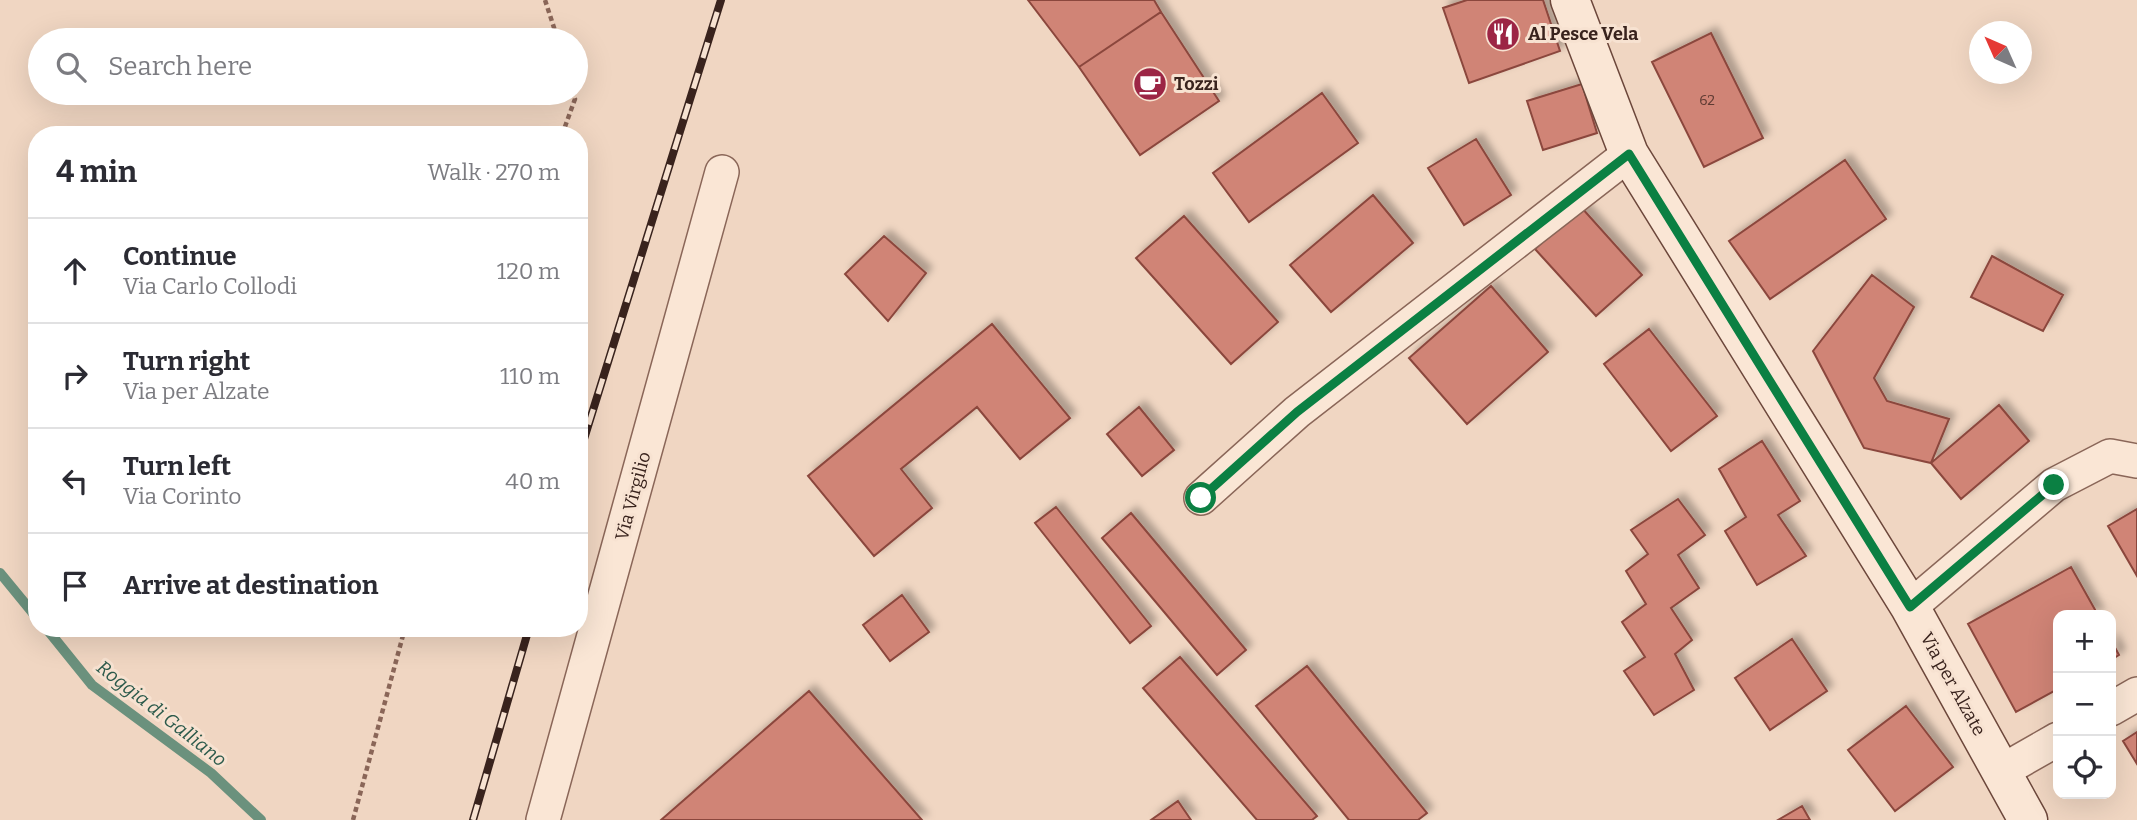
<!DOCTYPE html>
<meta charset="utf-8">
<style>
body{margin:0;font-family:Bitter,serif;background:#f2f2f3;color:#2b2b33}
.controls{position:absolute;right:21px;bottom:21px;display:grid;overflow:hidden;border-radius:14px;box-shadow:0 7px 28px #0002}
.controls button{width:63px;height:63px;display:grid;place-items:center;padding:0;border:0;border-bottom:2px solid #e1e1e2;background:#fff;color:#2b2b33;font:35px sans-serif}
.compass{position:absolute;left:1969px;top:21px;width:63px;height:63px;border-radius:50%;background:#fff;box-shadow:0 7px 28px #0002;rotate:315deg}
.stop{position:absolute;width:21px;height:21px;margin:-16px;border:5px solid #0b8043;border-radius:50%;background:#fff}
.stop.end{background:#0b8043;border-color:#fff;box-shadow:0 2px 7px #0008}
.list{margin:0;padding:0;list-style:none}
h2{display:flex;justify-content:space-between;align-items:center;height:91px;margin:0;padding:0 28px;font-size:30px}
h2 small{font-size:23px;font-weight:400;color:#7c7c81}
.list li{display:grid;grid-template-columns:46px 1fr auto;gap:21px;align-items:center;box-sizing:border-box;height:105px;padding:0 28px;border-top:2px solid #e1e1e2}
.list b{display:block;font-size:26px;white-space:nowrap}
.list p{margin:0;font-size:23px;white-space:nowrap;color:#7c7c81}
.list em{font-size:23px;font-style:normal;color:#7c7c81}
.icon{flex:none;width:38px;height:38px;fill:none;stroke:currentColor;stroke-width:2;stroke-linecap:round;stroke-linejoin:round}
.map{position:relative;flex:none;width:2137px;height:820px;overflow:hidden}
.search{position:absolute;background:#fff;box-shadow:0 7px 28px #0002;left:28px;top:28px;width:560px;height:77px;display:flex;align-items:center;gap:18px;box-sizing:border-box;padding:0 24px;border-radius:38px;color:#7c7c81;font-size:26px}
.panel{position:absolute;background:#fff;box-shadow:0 7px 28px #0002;left:28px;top:126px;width:560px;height:511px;border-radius:28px}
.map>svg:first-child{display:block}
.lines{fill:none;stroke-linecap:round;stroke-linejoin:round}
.stream{stroke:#6b917d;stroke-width:10}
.building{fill:#d08476;stroke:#8b473d;stroke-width:2;filter:url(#shadow)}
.street-casing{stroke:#8a6658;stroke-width:36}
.secondary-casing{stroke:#6c473b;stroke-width:41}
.path{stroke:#8a6658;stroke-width:4.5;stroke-dasharray:5 3.5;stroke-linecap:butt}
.street{stroke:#fae6d5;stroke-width:33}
.secondary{stroke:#fae6d5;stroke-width:38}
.rail-casing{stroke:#39231d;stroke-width:8}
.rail{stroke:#f7e2d1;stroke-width:5;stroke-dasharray:16;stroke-linecap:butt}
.route{stroke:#0b8043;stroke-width:9}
.labels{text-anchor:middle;stroke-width:6;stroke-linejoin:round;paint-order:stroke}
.number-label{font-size:14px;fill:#5f3b33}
.poi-label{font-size:18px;font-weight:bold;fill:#39231d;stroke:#f7e2d1;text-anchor:start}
.street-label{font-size:18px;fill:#39231d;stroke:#f7e2d1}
.water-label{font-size:19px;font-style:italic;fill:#2c5a4b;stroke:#f7e2d1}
</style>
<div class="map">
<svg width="2137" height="820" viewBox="0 0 2137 820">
<defs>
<filter id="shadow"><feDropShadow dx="6" dy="-6" stdDeviation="3.5" flood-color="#0004"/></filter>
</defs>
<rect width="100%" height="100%" fill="#f0d6c2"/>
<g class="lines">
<path class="stream" d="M0 573 37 618
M46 628 92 685 211 773 261 820"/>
</g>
<path class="building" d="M1028 0H1154L1161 12 1079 67Z
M1467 0H1543L1560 51 1469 83 1443 8Z
M1161 12 1219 101 1140 155 1079 67Z
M1711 33 1763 138 1704 167 1652 62Z
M1582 84 1597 133 1543 150 1527 101Z
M1322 93 1358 143 1249 222 1213 173Z
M1476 139 1511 195 1464 225 1428 168Z
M1845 160 1886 219 1770 299 1729 241Z
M1373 195 1413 243 1331 312 1290 265Z
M1581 207 1642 275 1596 316 1535 249Z
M1184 216 1278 322 1231 364 1136 258Z
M884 236 926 273 888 321 845 274Z
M1992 256 2063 295 2043 331 1971 297Z
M1872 275 1914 307 1874 378 1887 401 1949 419 1931 463 1864 448 1813 351Z
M1491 286 1548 352 1467 424 1409 358Z
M992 324 1070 418 1020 459 977 407 901 469 932 508 874 556 808 476Z
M1649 329 1717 416 1671 451 1604 364Z
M1999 405 2029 441 1961 499 1931 463Z
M1139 407 1174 450 1142 476 1107 434Z
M1762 441 1800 501 1778 515 1806 556 1757 585 1725 531 1746 517 1719 469Z
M1678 499 1705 535 1678 555 1699 588 1671 608 1692 640 1675 654 1694 690 1654 715 1624 671 1645 657 1622 622 1646 604 1626 571 1648 554 1631 530Z
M1056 507 1151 626 1130 643 1035 523Z
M2137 509V576L2108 526Z
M1131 513 1246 650 1217 675 1102 538Z
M2071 567 2098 615H2058V689L2016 712 1968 624Z
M902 595 929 632 890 661 863 625Z
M1792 639 1827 691 1770 730 1735 678Z
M2111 640 2119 655 2111 660Z
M1180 657 1317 816 1312 820H1257L1143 688Z
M1307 666 1427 813 1418 820H1349L1256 706Z
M809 691 922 820H661Z
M1906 706 1953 767 1895 811 1848 750Z
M2137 732V764L2123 741Z
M1178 801 1191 820H1151Z
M1802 806 1810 820H1778Z"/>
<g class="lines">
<g class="street-casing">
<path id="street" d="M1201 498 1297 412 1629 154
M1910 607 2054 485 2110 456 2137 461
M2111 709 2137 694
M2002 771 2058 739
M543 820 722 172"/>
</g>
<g class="secondary-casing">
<path id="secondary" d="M1570 0 1629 154 1910 607 2028 820"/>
</g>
<path class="path" d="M545 0 558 40
M562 135 575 99 573 93
M353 820 405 628"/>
<use href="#street" class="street"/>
<use href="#secondary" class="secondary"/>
<g class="rail-casing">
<path id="rail" d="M579 455 721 0
M473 820 529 628"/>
</g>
<use href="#rail" class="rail"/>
</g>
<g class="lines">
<path class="route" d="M1201 498 1297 412 1629 154 1910 607 2054 485"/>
</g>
<defs>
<g id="restaurant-disc" transform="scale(1.75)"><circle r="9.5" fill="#9c2545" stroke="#f7e2d1"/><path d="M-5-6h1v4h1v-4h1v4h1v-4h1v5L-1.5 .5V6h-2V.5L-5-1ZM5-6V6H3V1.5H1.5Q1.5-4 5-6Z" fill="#fff"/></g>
<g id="cafe-disc" transform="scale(1.75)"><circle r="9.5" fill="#9c2545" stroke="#f7e2d1"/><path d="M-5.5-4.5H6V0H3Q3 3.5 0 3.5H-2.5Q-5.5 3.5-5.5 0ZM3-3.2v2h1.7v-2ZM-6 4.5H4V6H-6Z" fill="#fff"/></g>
</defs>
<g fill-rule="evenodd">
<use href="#restaurant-disc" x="1503" y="34"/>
<use href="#cafe-disc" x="1150" y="84"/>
</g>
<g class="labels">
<g class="number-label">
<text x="1707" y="105">62</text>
</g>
<g class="poi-label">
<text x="1528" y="40">Al Pesce Vela</text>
<text x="1174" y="90">Tozzi</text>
</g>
<g class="street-label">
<text transform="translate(633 496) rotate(-75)" y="6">Via Virgilio</text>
<text transform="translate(1953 684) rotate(61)" y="6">Via per Alzate</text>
</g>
<g class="water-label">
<text transform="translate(162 713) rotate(38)" y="7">Roggia di Galliano</text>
</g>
</g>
</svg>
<div class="controls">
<button>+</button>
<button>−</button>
<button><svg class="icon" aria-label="locate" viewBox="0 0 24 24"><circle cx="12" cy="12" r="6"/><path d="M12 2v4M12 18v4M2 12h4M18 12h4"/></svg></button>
</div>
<svg class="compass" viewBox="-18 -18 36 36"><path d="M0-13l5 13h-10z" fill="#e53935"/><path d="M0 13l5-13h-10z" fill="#7c7c81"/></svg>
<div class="stop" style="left:1201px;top:498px"></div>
<div class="stop end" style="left:2054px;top:485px"></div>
<div class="search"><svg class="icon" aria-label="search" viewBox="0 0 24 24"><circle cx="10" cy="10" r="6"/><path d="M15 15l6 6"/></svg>Search here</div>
<section class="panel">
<h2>4 min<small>Walk · 270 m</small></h2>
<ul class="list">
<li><svg class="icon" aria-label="ahead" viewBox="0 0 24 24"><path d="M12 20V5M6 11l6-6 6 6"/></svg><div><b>Continue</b><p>Via Carlo Collodi</p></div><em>120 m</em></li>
<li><svg class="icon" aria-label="right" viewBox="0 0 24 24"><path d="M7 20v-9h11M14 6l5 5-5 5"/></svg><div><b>Turn right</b><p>Via per Alzate</p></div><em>110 m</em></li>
<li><svg class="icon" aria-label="left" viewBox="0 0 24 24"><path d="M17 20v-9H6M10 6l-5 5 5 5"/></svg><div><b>Turn left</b><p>Via Corinto</p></div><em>40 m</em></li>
<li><svg class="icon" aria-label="arrive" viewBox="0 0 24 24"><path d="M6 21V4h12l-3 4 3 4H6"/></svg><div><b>Arrive at destination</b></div></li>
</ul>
</section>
</div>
